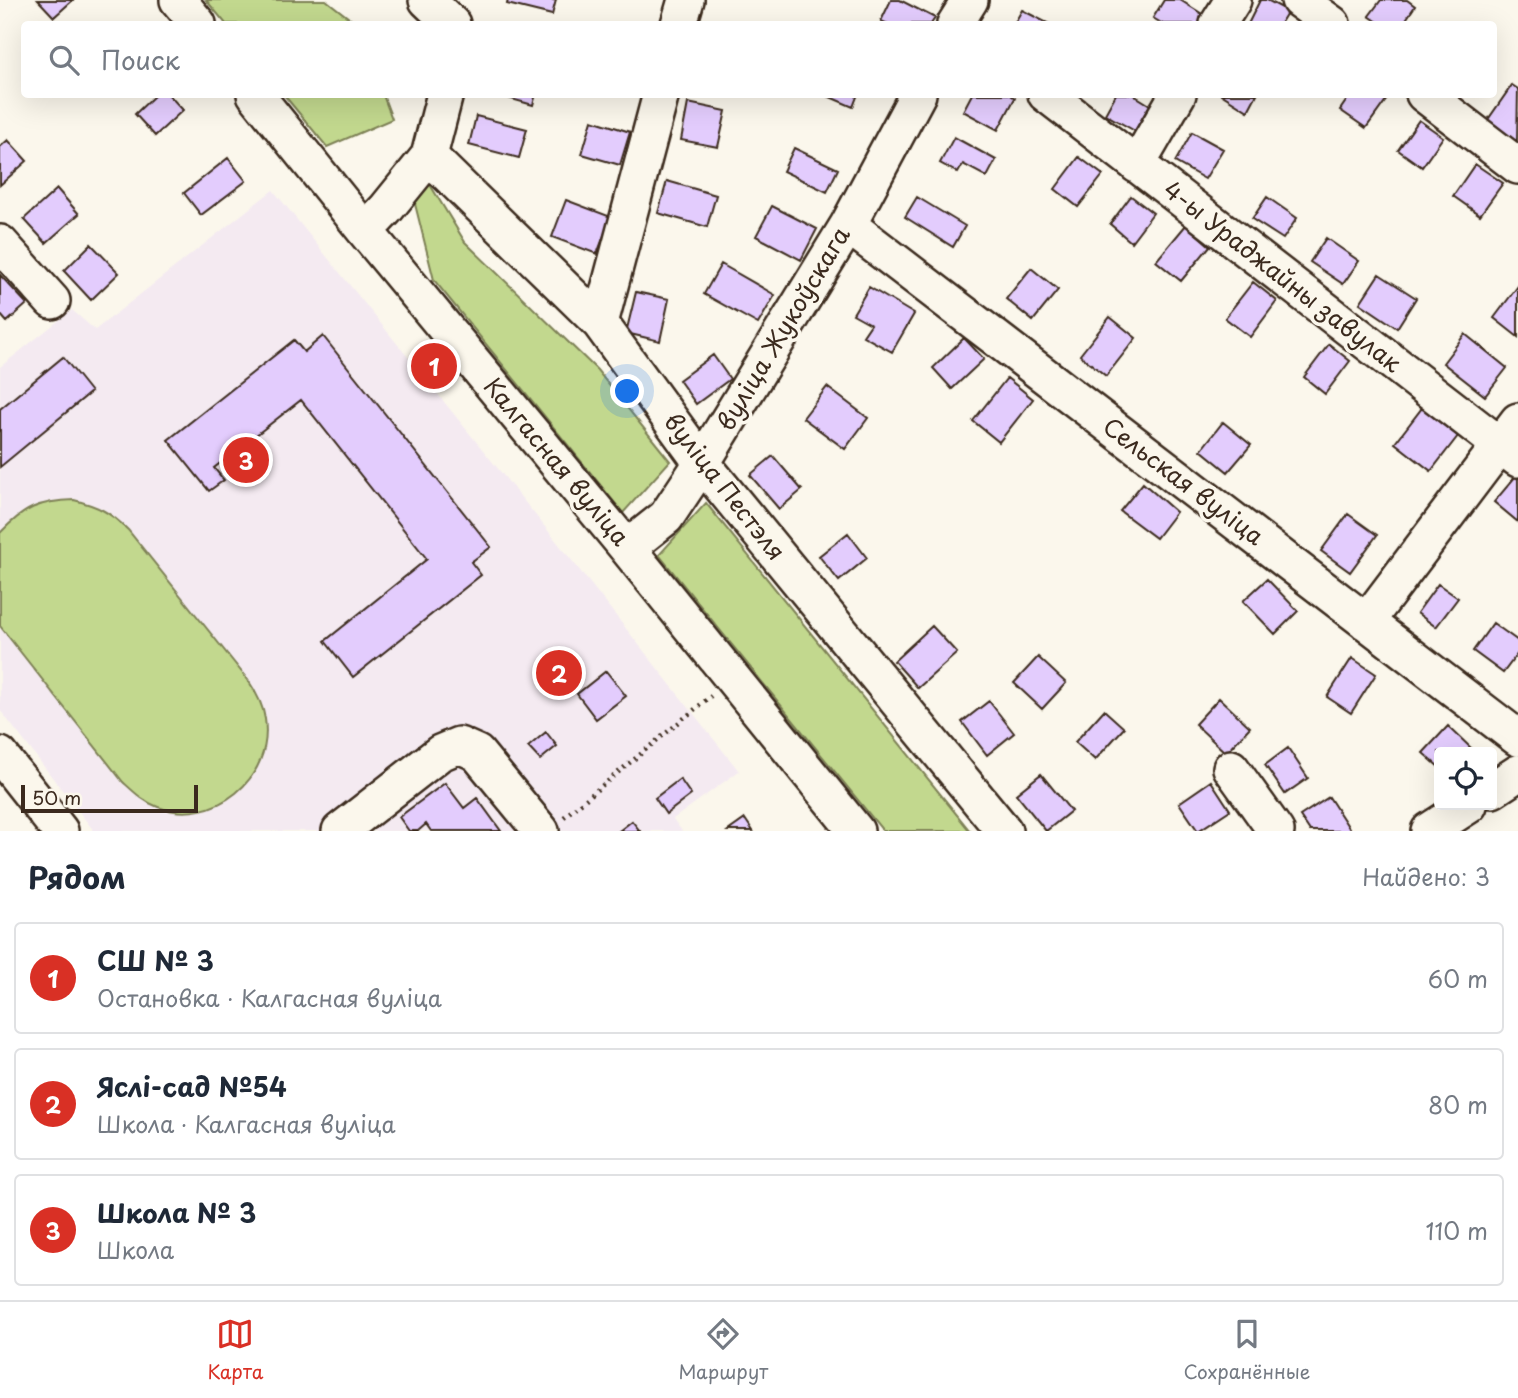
<!DOCTYPE html>
<html lang="ru">
<meta charset="utf-8">
<style>
body{margin:0;font-family:"Playpen Sans",sans-serif;background:#f2f2f3;color:#1f2937}
.controls{position:absolute;right:21px;bottom:21px;display:grid;overflow:hidden;border-radius:7px;box-shadow:0 7px 28px #0002}
.controls button{width:63px;height:63px;display:grid;place-items:center;padding:0;border:0;border-bottom:2px solid #e0e1e3;background:#fff;color:#1f2937;font:35px sans-serif}
.scale{position:absolute;left:21px;bottom:18px;width:177px;box-sizing:border-box;padding-left:7px;border:4px solid #3b2a1e;border-top:0;font-size:19px;line-height:24px;white-space:nowrap;color:#3b2a1e;-webkit-text-stroke:5px #fbf7ec;paint-order:stroke}
.you{position:absolute;left:628px;top:392px;width:24px;height:24px;margin:-18px;border:5px solid #fff;border-radius:50%;background:#1a73e8;box-shadow:0 0 0 10px #1a73e833}
.badge{display:grid;place-items:center;width:46px;height:46px;border-radius:50%;background:#d93025;color:#fff;font-size:23px;font-weight:700}
.pin{position:absolute;translate:-50% -50%;border:4px solid #fff;box-shadow:0 2px 7px #0006}
.list{margin:0;padding:0;list-style:none}
h2{display:flex;justify-content:space-between;align-items:center;height:91px;margin:0;padding:0 28px;font-size:30px}
h2 small{font-size:23px;font-weight:400;color:#747a83}
.list li{display:grid;grid-template-columns:46px 1fr auto;gap:21px;align-items:center;box-sizing:border-box;height:112px;margin:0 14px 14px;padding:0 14px;border:2px solid #e0e1e3;border-radius:7px}
.list b{display:block;font-size:26px;white-space:nowrap}
.list p{margin:0;font-size:23px;white-space:nowrap;color:#747a83}
.list em{font-size:23px;font-style:normal;color:#747a83}
.icon{flex:none;width:38px;height:38px;fill:none;stroke:currentColor;stroke-width:2;stroke-linecap:round;stroke-linejoin:round}
.map{position:relative;flex:none;width:1518px;height:831px;overflow:hidden}
.search{position:absolute;background:#fff;box-shadow:0 7px 28px #0002;left:21px;right:21px;top:21px;height:77px;display:flex;align-items:center;gap:18px;box-sizing:border-box;padding:0 24px;border-radius:7px;color:#747a83;font-size:26px}
.sheet{height:469px;background:#fff}
nav{display:flex;justify-content:space-around;align-items:center;box-sizing:border-box;height:98px;border-top:2px solid #e0e1e3;background:#fff;font-size:19px;color:#747a83}
nav a{display:grid;justify-items:center;gap:4px}
nav .on{color:#d93025}
.map>svg:first-child{display:block}
.built{fill:#f4eaf1}
.green{fill:#c2d88e;stroke:#7e8156;stroke-width:2}
.building{fill:#e3ccfd;stroke:#3b2a1e;stroke-width:2}
.lines{fill:none;stroke-linecap:round;stroke-linejoin:round}
.minor-casing{stroke:#3b2a1e;stroke-width:40}
.path{stroke:#3b2a1e;stroke-width:4.5;stroke-dasharray:2 5;stroke-linecap:butt}
.minor{stroke:#fbf7ec;stroke-width:35}
.labels{text-anchor:middle;stroke-width:7;stroke-linejoin:round;paint-order:stroke}
.street-label{font-size:24px;fill:#3b2a1e;stroke:#fbf7ec}
</style>
<div class="map">
<svg width="1518" height="831" viewBox="0 0 1518 831">
<rect width="100%" height="100%" fill="#fbf7ec"/>
<filter id="ink" filterUnits="userSpaceOnUse"><feTurbulence type="fractalNoise" baseFrequency=".0143" numOctaves="2"/><feDisplacementMap in="SourceGraphic" scale="14" xChannelSelector="R" yChannelSelector="G"/><feConvolveMatrix kernelMatrix="1 2 1 2 8 2 1 2 1" color-interpolation-filters="sRGB"/></filter>
<g filter="url(#ink)">
<path class="built" d="M273 190 566 553 739 771 673 819 682 831H94L0 710V367L72 310 95 330Z"/>
<path class="green" d="M206 0H326L354 22 355 24H226Z
M284 95H383L392 119 327 147Z
M429 183 465 242 597 370 670 461 623 513 434 280 413 196Z
M74 500C98 506 110 512 128 530L248 680C256 692 263 704 265 719 274 779 214 827 158 807 144 802 134 792 123 782L0 626V533C24 508 39 501 74 500Z
M706 503 970 831H883L659 555Z"/>
<path class="building" d="M38 0H73L54 17Z
M508 0H556L552 15 507 4Z
M891 0H900L935 18 931 24H888L881 21Z
M1164 0H1180L1207 17 1202 24H1163L1153 18Z
M1260 0H1267L1288 11 1280 24H1248Z
M1381 0H1407L1415 6 1403 24H1381L1369 16Z
M1022 10 1049 24H1014Z
M1512 85 1518 89 1517 142 1487 121Z
M156 94H168L183 110 155 136 135 114Z
M494 94H536L533 105Z
M823 94H858L853 107Z
M972 94H1009L1015 98 998 130 963 111Z
M1116 94H1132L1150 105 1135 131 1105 114Z
M1221 94H1257L1248 111Z
M1351 94H1387L1389 96 1366 128 1340 110Z
M688 103 726 111 718 147 681 140Z
M476 116 527 129 519 158 469 145Z
M592 120 630 132 620 165 582 154Z
M1419 120 1443 137 1422 167 1398 150Z
M1192 132 1223 149 1205 179 1175 162Z
M954 137 996 160 987 177 963 164 958 173 940 163Z
M8 140 27 161 0 185V147Z
M794 148 838 169 827 192 783 171Z
M1079 157 1103 175 1078 207 1055 189Z
M228 158 246 181 201 215 184 193Z
M1475 164 1503 183 1480 215 1453 196Z
M667 181 716 195 707 227 658 213Z
M57 189 79 214 46 243 24 219Z
M1131 196 1153 213 1131 242 1110 224Z
M917 197 965 226 953 247 905 217Z
M1267 197 1297 218 1283 239 1252 219Z
M566 200 611 217 597 254 552 237Z
M772 206 817 229 801 260 756 236Z
M1186 225 1210 246 1181 281 1156 261Z
M1326 238 1359 261 1343 284 1310 262Z
M91 244 119 273 91 300 64 271Z
M721 264 775 295 758 324 704 294Z
M1031 268 1058 290 1033 321 1006 299Z
M1379 274 1416 298 1397 328 1360 303Z
M0 275 27 304 7 322 0 314Z
M1253 282 1277 301 1250 337 1225 318Z
M1518 286V337L1494 318Z
M869 287 914 314 892 352 863 336 871 324 853 314Z
M636 292 669 299 660 341 626 333Z
M1110 317 1136 338 1106 376 1080 355Z
M1465 334 1507 368 1485 396 1443 363Z
M323 336 491 547 471 562 481 575 353 677 325 641 427 559 301 400 214 468 224 480 209 491 168 440 294 340 304 352Z
M964 338 984 359 952 389 933 368Z
M1329 344 1350 361 1325 394 1304 377Z
M713 355 730 379 696 404 679 380Z
M63 357 91 392 0 467V409Z
M1007 378 1033 399 999 442 973 421Z
M827 387 868 418 845 449 803 418Z
M1422 408 1458 436 1431 471 1395 443Z
M1223 422 1251 445 1228 472 1201 450Z
M773 456 802 490 779 509 750 475Z
M1515 477 1518 479V522L1494 502Z
M1143 483 1176 512 1156 538 1120 511Z
M1348 514 1377 535 1350 572 1321 551Z
M848 533 867 558 839 581 819 556Z
M1267 579 1298 611 1275 634 1243 601Z
M1438 584 1458 598 1436 627 1417 613Z
M1493 623 1518 641V653L1503 673 1473 651Z
M932 626 957 653 918 688 894 661Z
M1038 657 1066 683 1042 709 1014 683Z
M1352 658 1376 674 1351 713 1327 697Z
M606 671 626 696 596 719 577 694Z
M1219 698 1250 727 1226 753 1195 724Z
M989 701 1014 733 987 755 962 722Z
M1104 710 1124 728 1095 760 1075 742Z
M1448 726 1471 748 1467 752H1439V767L1423 753Z
M546 732 557 746 540 760 528 747Z
M1288 748 1308 778 1285 794 1265 765Z
M1041 774 1071 811 1046 831 1016 794Z
M680 779 691 795 666 814 655 798Z
M1211 781 1230 810 1198 831 1179 803Z
M445 783 464 808 477 798 501 831H431L426 824 418 831H409L399 817Z
M1329 797 1351 831H1310L1300 816Z
M745 819 753 831H728Z
M632 821 640 831H619Z"/>
<g class="lines">
<g class="minor-casing">
<path id="minor" d="M178 0 198 24
M427 0 452 24
M1299 0 1332 24
M679 24 686 0
M955 24 970 0
M1218 24 1233 0
M255 94 365 231 627 548 856 831
M1046 94 1518 459
M1424 94 1518 166
M429 156 600 323 702 463 1004 831
M1137 165 1178 94
M848 225 1518 738
M365 231 386 209 429 156 445 94
M0 243 52 301
M600 323 661 94
M627 548 666 517 702 463 848 225 918 94
M1366 622 1518 421
M0 755 60 831
M1231 768 1276 831
M1492 790 1518 773
M340 831 440 753 459 745 477 753 541 831
M1429 831 1469 805"/>
</g>
<path class="path" d="M564 817 711 696"/>
<use href="#minor" class="minor"/>
</g>
</g>
<g class="labels">
<g class="street-label">
<text transform="translate(1282 277) rotate(38)" y="8">4-ы Ураджайны завулак</text>
<text transform="translate(784 329) rotate(-59)" y="8">вуліца Жукоўскага</text>
<text transform="translate(556 462) rotate(50)" y="8">Калгасная вуліца</text>
<text transform="translate(1183 482) rotate(37)" y="8">Сельская вуліца</text>
<text transform="translate(724 487) rotate(52)" y="8">вуліца Пестэля</text>
</g>
</g>
</svg>
<div class="controls">
<button><svg class="icon" aria-label="locate" viewBox="0 0 24 24"><circle cx="12" cy="12" r="6"/><path d="M12 2v4M12 18v4M2 12h4M18 12h4"/></svg></button>
</div>
<div class="scale">50 m</div>
<div class="you"></div>
<div class="pin badge" style="left:434px;top:366px">1</div>
<div class="pin badge" style="left:559px;top:673px">2</div>
<div class="pin badge" style="left:246px;top:460px">3</div>
<div class="search"><svg class="icon" aria-label="search" viewBox="0 0 24 24"><circle cx="10" cy="10" r="6"/><path d="M15 15l6 6"/></svg>Поиск</div>
</div>
<section class="sheet">
<h2>Рядом<small>Найдено: 3</small></h2>
<ul class="list">
<li><span class="badge">1</span><div><b>СШ № 3</b><p>Остановка · Калгасная вуліца</p></div><em>60 m</em></li>
<li><span class="badge">2</span><div><b>Яслі-сад №54</b><p>Школа · Калгасная вуліца</p></div><em>80 m</em></li>
<li><span class="badge">3</span><div><b>Школа № 3</b><p>Школа</p></div><em>110 m</em></li>
</ul>
</section>
<nav>
<a class="on"><svg class="icon" aria-label="map" viewBox="0 0 24 24"><path d="M3 6l6-2 6 2 6-2v14l-6 2-6-2-6 2zM9 4v14M15 6v14"/></svg>Карта</a>
<a><svg class="icon" aria-label="directions" viewBox="0 0 24 24"><path d="M12 3l9 9-9 9-9-9zM9 14v-3h6M13 9l2 2-2 2"/></svg>Маршрут</a>
<a><svg class="icon" aria-label="saved" viewBox="0 0 24 24"><path d="M7 4h10v16l-5-4-5 4z"/></svg>Сохранённые</a>
</nav>
